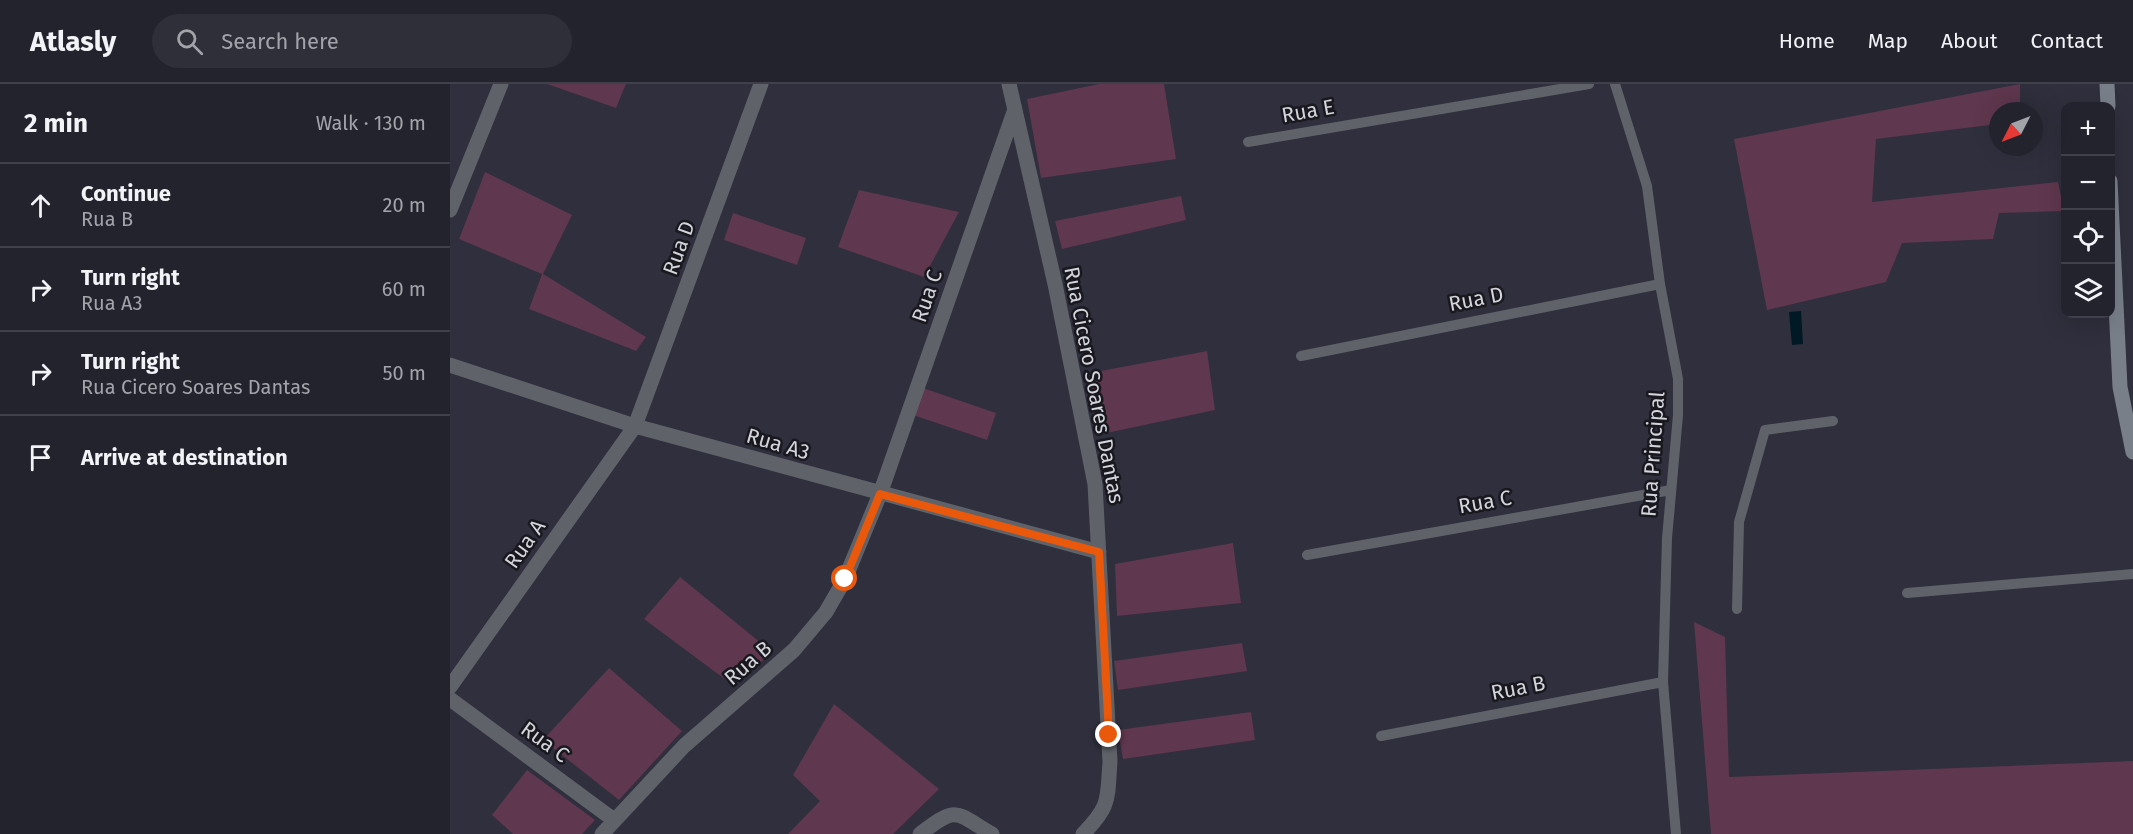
<!DOCTYPE html>
<meta charset="utf-8">
<style>
body{margin:0;font-family:"Fira Sans",sans-serif;background:#2f2f3a;color:#f1f3f6}
.controls{position:absolute;right:18px;top:18px;display:grid;overflow:hidden;border-radius:12px;box-shadow:0 6px 24px #0002}
.controls button{width:54px;height:54px;display:grid;place-items:center;padding:0;border:0;border-bottom:2px solid #40404a;background:#23232e;color:#f1f3f6;font:30px sans-serif}
.compass{position:absolute;left:1539px;top:18px;width:54px;height:54px;border-radius:50%;background:#23232e;box-shadow:0 6px 24px #0002;rotate:228deg}
.stop{position:absolute;width:18px;height:18px;margin:-14px;border:4px solid #ea580c;border-radius:50%;background:#fff}
.stop.end{background:#ea580c;border-color:#fff;box-shadow:0 2px 6px #0008}
.list{margin:0;padding:0;list-style:none}
h2{display:flex;justify-content:space-between;align-items:center;height:78px;margin:0;padding:0 24px;font-size:26px}
h2 small{font-size:20px;font-weight:400;color:#a3a4aa}
.list li{display:grid;grid-template-columns:39px 1fr auto;gap:18px;align-items:center;box-sizing:border-box;height:84px;padding:0 24px;border-top:2px solid #40404a}
.list b{display:block;font-size:22px;white-space:nowrap}
.list p{margin:0;font-size:20px;white-space:nowrap;color:#a3a4aa}
.list em{font-size:20px;font-style:normal;color:#a3a4aa}
.icon{flex:none;width:33px;height:33px;fill:none;stroke:currentColor;stroke-width:2;stroke-linecap:round;stroke-linejoin:round}
.map{position:relative;flex:none;width:1683px;height:750px;overflow:hidden}
header{display:flex;align-items:center;gap:36px;box-sizing:border-box;height:84px;padding:0 30px;background:#23232e;border-bottom:2px solid #40404a}
header strong{font-size:28px}
nav{display:flex;gap:33px;margin-inline-start:auto;font-size:21px}
.search{width:420px;height:54px;background:#2f2f3a;display:flex;align-items:center;gap:15px;box-sizing:border-box;padding:0 21px;border-radius:33px;color:#a3a4aa;font-size:22px}
main{display:flex}
aside{flex:1;background:#23232e}
.map>svg:first-child{display:block}
.green{fill:#5f374e}
.water{fill:#001925}
.lines{fill:none;stroke-linecap:round;stroke-linejoin:round}
.lane{stroke:#5f6369;stroke-width:10}
.street{stroke:#5f6369;stroke-width:15}
.secondary{stroke:#787f89;stroke-width:15}
.route{stroke:#ea580c;stroke-width:8}
.labels{text-anchor:middle;stroke-width:5;stroke-linejoin:round;paint-order:stroke}
.street-label{font-size:21px;fill:#d4d4dd;stroke:#18181e}
</style>
<header>
<strong>Atlasly</strong>
<div class="search"><svg class="icon" aria-label="search" viewBox="0 0 24 24"><circle cx="10" cy="10" r="6"/><path d="M15 15l6 6"/></svg>Search here</div>
<nav><a>Home</a><a>Map</a><a>About</a><a>Contact</a></nav>
</header>
<main>
<aside>
<h2>2 min<small>Walk · 130 m</small></h2>
<ul class="list">
<li><svg class="icon" aria-label="ahead" viewBox="0 0 24 24"><path d="M12 20V5M6 11l6-6 6 6"/></svg><div><b>Continue</b><p>Rua B</p></div><em>20 m</em></li>
<li><svg class="icon" aria-label="right" viewBox="0 0 24 24"><path d="M7 20v-9h11M14 6l5 5-5 5"/></svg><div><b>Turn right</b><p>Rua A3</p></div><em>60 m</em></li>
<li><svg class="icon" aria-label="right" viewBox="0 0 24 24"><path d="M7 20v-9h11M14 6l5 5-5 5"/></svg><div><b>Turn right</b><p>Rua Cicero Soares Dantas</p></div><em>50 m</em></li>
<li><svg class="icon" aria-label="arrive" viewBox="0 0 24 24"><path d="M6 21V4h12l-3 4 3 4H6"/></svg><div><b>Arrive at destination</b></div></li>
</ul>
</aside>
<div class="map">
<svg width="1683" height="750" viewBox="0 0 1683 750">
<rect width="100%" height="100%" fill="#2f2f3d"/>
<path class="green" d="M97 0H176L166 24Z
M649 0H714L726 75 591 94 577 15Z
M1570 0V27H1548V40L1426 55 1422 118 1608 98 1614 127 1549 129 1543 155 1452 159 1436 198 1317 226 1284 55Z
M35 88 122 131 93 190 196 253 186 267 79 225 92 190 9 155Z
M409 106 509 128 474 193 388 163Z
M731 112 736 136 612 165 605 137Z
M283 129 356 154 347 181 274 156Z
M757 267 765 326 647 351 635 290Z
M473 304 546 329 537 356 463 331Z
M783 459 791 519 667 532 665 480Z
M230 493 322 568 284 602 194 535Z
M1244 538 1275 553 1279 693 1683 677V750H1261Z
M792 559 797 587 668 606 664 577Z
M159 584 232 647 169 716 93 656Z
M384 620 489 705 443 750H338L370 717 343 691Z
M801 628 805 656 673 675 668 646Z
M77 686 145 736 132 750H63L42 731Z"/>
<path class="water" d="M1351 227 1353 260 1342 261 1339 228Z"/>
<g class="lines">
<path class="lane" d="M1165 0 1197 102 1210 200 1228 295V331L1217 454 1213 598 1226 750
M798 58 1139 0
M851 272 1210 200
M857 471 1221 406
M1457 509 1683 490
M1287 525 1289 438 1315 346 1383 337
M931 652 1213 598"/>
<path class="street" d="M559 0 605 200 645 400 660 678C657 716 661 721 633 750
M0 126 51 0
M0 281 185 342 649 468
M0 603 185 342 311 0
M0 615 164 736
M152 750 234 662 344 566 376 528 395 495 430 410 564 28
M470 750C508 721 504 728 542 750"/>
<path class="secondary" d="M1657 0 1658 22
M1660 97 1670 303 1683 368"/>
</g>
<g class="lines">
<path class="route" d="M395 495 430 410 649 468 659 651"/>
</g>
<g class="labels">
<g class="street-label">
<text transform="translate(858 27) rotate(-10)" y="7">Rua E</text>
<text transform="translate(229 164) rotate(-70)" y="7">Rua D</text>
<text transform="translate(477 212) rotate(-71)" y="7">Rua C</text>
<text transform="translate(1026 215) rotate(-11)" y="7">Rua D</text>
<text transform="translate(644 301) rotate(79)" y="7">Rua Cicero Soares Dantas</text>
<text transform="translate(328 360) rotate(16)" y="7">Rua A3</text>
<text transform="translate(1203 370) rotate(-86)" y="7">Rua Principal</text>
<text transform="translate(1035 418) rotate(-10)" y="7">Rua C</text>
<text transform="translate(75 460) rotate(-55)" y="7">Rua A</text>
<text transform="translate(298 579) rotate(-41)" y="7">Rua B</text>
<text transform="translate(1068 604) rotate(-11)" y="7">Rua B</text>
<text transform="translate(95 658) rotate(36)" y="7">Rua C</text>
</g>
</g>
</svg>
<div class="controls">
<button>+</button>
<button>−</button>
<button><svg class="icon" aria-label="locate" viewBox="0 0 24 24"><circle cx="12" cy="12" r="6"/><path d="M12 2v4M12 18v4M2 12h4M18 12h4"/></svg></button>
<button><svg class="icon" aria-label="layers" viewBox="0 0 24 24"><path d="M12 4l9 5-9 5-9-5zM3 14l9 5 9-5"/></svg></button>
</div>
<svg class="compass" viewBox="-18 -18 36 36"><path d="M0-13l5 13h-10z" fill="#e53935"/><path d="M0 13l5-13h-10z" fill="#a3a4aa"/></svg>
<div class="stop" style="left:395px;top:495px"></div>
<div class="stop end" style="left:659px;top:651px"></div>
</div>
</main>
